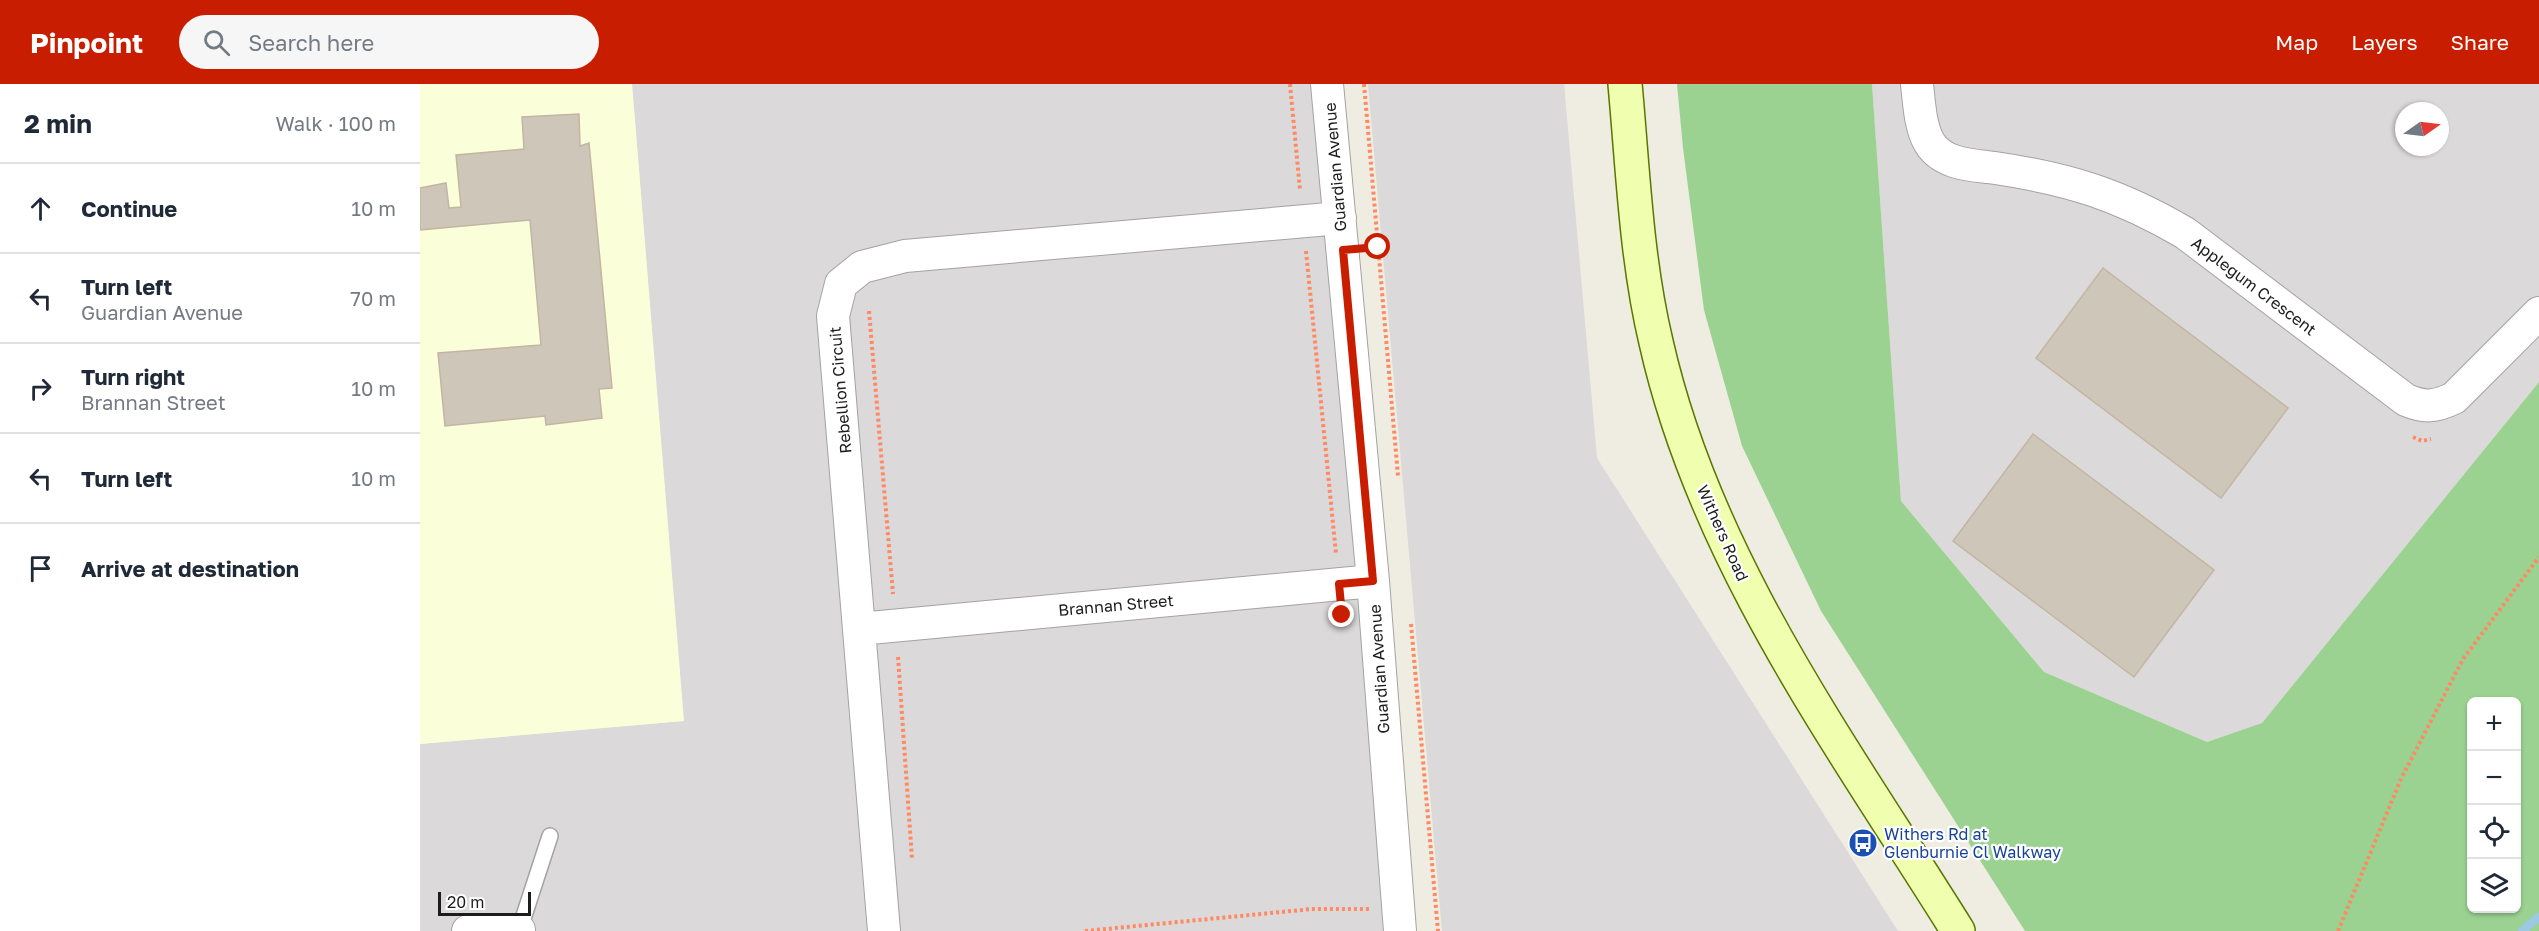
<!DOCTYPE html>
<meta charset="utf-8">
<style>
body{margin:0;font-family:"Golos Text",sans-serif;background:#f6f6f7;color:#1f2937}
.controls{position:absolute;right:18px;bottom:18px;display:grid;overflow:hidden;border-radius:9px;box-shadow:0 2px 4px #0004}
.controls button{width:54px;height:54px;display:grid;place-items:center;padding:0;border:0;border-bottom:2px solid #e0e1e3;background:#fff;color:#1f2937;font:30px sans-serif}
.compass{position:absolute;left:1975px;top:18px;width:54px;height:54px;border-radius:50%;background:#fff;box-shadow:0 2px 4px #0004;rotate:76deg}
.scale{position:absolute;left:18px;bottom:15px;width:93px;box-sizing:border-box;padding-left:6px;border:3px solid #1c1c1c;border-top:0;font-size:16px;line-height:21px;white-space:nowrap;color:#1c1c1c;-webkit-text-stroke:4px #fff;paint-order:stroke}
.stop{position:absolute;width:18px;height:18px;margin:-14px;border:4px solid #c91d00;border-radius:50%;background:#fff}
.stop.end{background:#c91d00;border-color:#fff;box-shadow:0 2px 6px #0008}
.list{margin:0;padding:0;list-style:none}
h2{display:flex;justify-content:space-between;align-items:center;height:78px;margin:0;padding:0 24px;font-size:26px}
h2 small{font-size:20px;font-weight:400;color:#747a83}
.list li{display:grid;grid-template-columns:39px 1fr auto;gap:18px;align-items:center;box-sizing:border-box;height:90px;padding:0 24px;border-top:2px solid #e0e1e3}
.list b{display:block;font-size:22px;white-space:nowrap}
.list p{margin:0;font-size:20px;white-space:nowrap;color:#747a83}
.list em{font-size:20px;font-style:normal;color:#747a83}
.icon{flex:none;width:33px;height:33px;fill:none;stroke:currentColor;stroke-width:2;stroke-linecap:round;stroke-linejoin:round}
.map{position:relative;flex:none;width:2119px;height:847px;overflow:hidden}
header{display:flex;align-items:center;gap:36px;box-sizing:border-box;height:84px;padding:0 30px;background:#c91d00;color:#fff}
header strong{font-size:28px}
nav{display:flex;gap:33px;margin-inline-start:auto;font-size:21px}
.search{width:420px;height:54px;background:#f6f6f7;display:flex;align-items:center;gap:15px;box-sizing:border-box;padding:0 21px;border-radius:33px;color:#747a83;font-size:22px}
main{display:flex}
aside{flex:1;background:#fff}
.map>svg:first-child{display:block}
.residential{fill:#dbd9d9;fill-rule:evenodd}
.education{fill:#faffda}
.forest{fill:#9bd292;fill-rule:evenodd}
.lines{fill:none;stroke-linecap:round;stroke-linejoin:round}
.stream{stroke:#9dc8e1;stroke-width:9}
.building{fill:#cfc6ba;stroke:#c2b5a2;stroke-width:1.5}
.lane-casing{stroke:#a3a3a3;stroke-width:18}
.street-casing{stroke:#a3a3a3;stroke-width:34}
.secondary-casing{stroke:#597700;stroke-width:36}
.path{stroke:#ff8962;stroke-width:4;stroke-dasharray:3 3;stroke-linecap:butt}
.lane{stroke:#fff;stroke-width:15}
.street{stroke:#fff;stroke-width:32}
.secondary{stroke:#efffaf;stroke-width:33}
.route{stroke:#c91d00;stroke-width:8}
.labels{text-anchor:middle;stroke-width:4.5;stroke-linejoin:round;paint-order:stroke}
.street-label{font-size:16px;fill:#1c1c1c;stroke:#fff}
.transit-label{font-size:16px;fill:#164399;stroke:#fff;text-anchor:start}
</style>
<header>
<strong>Pinpoint</strong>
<div class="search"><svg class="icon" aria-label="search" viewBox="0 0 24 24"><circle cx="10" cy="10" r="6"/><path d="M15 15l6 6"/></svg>Search here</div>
<nav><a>Map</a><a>Layers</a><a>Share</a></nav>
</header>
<main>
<aside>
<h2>2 min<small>Walk · 100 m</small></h2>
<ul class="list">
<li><svg class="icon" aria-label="ahead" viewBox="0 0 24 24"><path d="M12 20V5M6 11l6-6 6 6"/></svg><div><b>Continue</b></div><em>10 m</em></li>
<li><svg class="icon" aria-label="left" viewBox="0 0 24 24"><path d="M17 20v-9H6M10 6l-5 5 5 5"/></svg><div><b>Turn left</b><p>Guardian Avenue</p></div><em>70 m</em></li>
<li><svg class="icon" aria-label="right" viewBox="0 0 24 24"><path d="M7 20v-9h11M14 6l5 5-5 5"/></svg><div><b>Turn right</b><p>Brannan Street</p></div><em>10 m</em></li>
<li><svg class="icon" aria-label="left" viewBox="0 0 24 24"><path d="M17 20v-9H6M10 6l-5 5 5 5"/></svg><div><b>Turn left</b></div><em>10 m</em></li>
<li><svg class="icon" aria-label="arrive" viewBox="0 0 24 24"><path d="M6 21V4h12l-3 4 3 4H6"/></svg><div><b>Arrive at destination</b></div></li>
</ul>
</aside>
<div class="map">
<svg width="2119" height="847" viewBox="0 0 2119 847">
<rect width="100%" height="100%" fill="#efece1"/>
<path class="residential" d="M212 0H907L986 847H0V660L263 637Z
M948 0H1144L1177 374 1478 847H1022Z
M1452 0H2119V298L1842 639 1787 658 1624 588 1481 417ZM1984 27H2020V63H1984Z"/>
<path class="education" d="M0 0H212L264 637 0 660Z"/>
<path class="forest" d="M1257 0H1452L1481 417 1624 588 1787 658 1842 639 2119 298V847H1605L1401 527 1322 362 1284 226 1263 64ZM2052 618H2096V824H2052Z"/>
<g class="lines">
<path class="stream" d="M2102 847 2119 833"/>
</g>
<path class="building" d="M159 30 160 62 169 59 192 304 179 305 182 334 126 341 125 332 25 342 18 269 121 261 110 136 0 146V104L26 99 29 124 41 123 36 71 104 65 102 33Z
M1683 184 1868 324 1801 414 1616 274Z
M1613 350 1794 486 1714 593 1533 457Z"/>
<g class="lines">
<g class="lane-casing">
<path id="lane" d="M99 847 130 752"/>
</g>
<g class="street-casing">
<path id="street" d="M907 0 953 497 980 847
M1497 0C1499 18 1500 42 1509 58 1522 81 1553 81 1575 84 1650 95 1700 111 1765 149L1986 316C2005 324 2015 323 2034 314L2119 229
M439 545 953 497
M48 847 99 846
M464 847 413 232 421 200 442 183 485 172 920 134"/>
</g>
<g class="secondary-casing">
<path id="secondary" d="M1205 0C1213 86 1216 174 1236 258 1285 477 1422 661 1538 847"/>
</g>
<path class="path" d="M870 0 880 106
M944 0 978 392
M886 167 916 470
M449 227 473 510
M1993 353 2002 357 2011 355
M991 540 1018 847
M478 573 492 775
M665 847 892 825H949
M1918 847 1981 695 2043 575 2119 473"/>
<use href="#lane" class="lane"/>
<use href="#street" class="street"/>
<use href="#secondary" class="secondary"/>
</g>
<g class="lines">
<path class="route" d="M922 531 919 500 953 497 923 166 958 163"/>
</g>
<defs>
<g id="bus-disc" transform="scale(1.5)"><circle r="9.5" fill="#1a4fb4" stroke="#fff"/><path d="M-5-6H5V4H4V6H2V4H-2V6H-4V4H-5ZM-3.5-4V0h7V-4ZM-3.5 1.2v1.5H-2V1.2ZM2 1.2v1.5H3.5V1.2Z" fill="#fff"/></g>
</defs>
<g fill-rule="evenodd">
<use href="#bus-disc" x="1443" y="759"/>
</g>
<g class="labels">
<g class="street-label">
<text transform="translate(915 83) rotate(-95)" y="6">Guardian Avenue</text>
<text transform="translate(1834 202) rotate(37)" y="6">Applegum Crescent</text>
<text transform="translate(420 306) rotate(-95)" y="6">Rebellion Circuit</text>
<text transform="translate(1303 449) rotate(66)" y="6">Withers Road</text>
<text transform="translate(696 521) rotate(-5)" y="6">Brannan Street</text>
<text transform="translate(959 585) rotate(-94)" y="6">Guardian Avenue</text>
</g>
<g class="transit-label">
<text x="1464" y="756">Withers Rd at<tspan x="1464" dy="18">Glenburnie Cl Walkway</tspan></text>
</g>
</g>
</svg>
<div class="controls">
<button>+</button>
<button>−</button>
<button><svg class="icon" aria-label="locate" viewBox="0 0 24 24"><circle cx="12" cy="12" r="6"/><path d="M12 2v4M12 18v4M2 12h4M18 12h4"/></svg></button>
<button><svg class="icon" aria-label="layers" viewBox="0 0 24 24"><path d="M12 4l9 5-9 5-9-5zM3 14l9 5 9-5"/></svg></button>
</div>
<svg class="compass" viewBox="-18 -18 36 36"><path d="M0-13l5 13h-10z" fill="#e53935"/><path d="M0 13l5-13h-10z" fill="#747a83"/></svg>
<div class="scale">20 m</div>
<div class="stop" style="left:958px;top:163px"></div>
<div class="stop end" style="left:922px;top:531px"></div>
</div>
</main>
